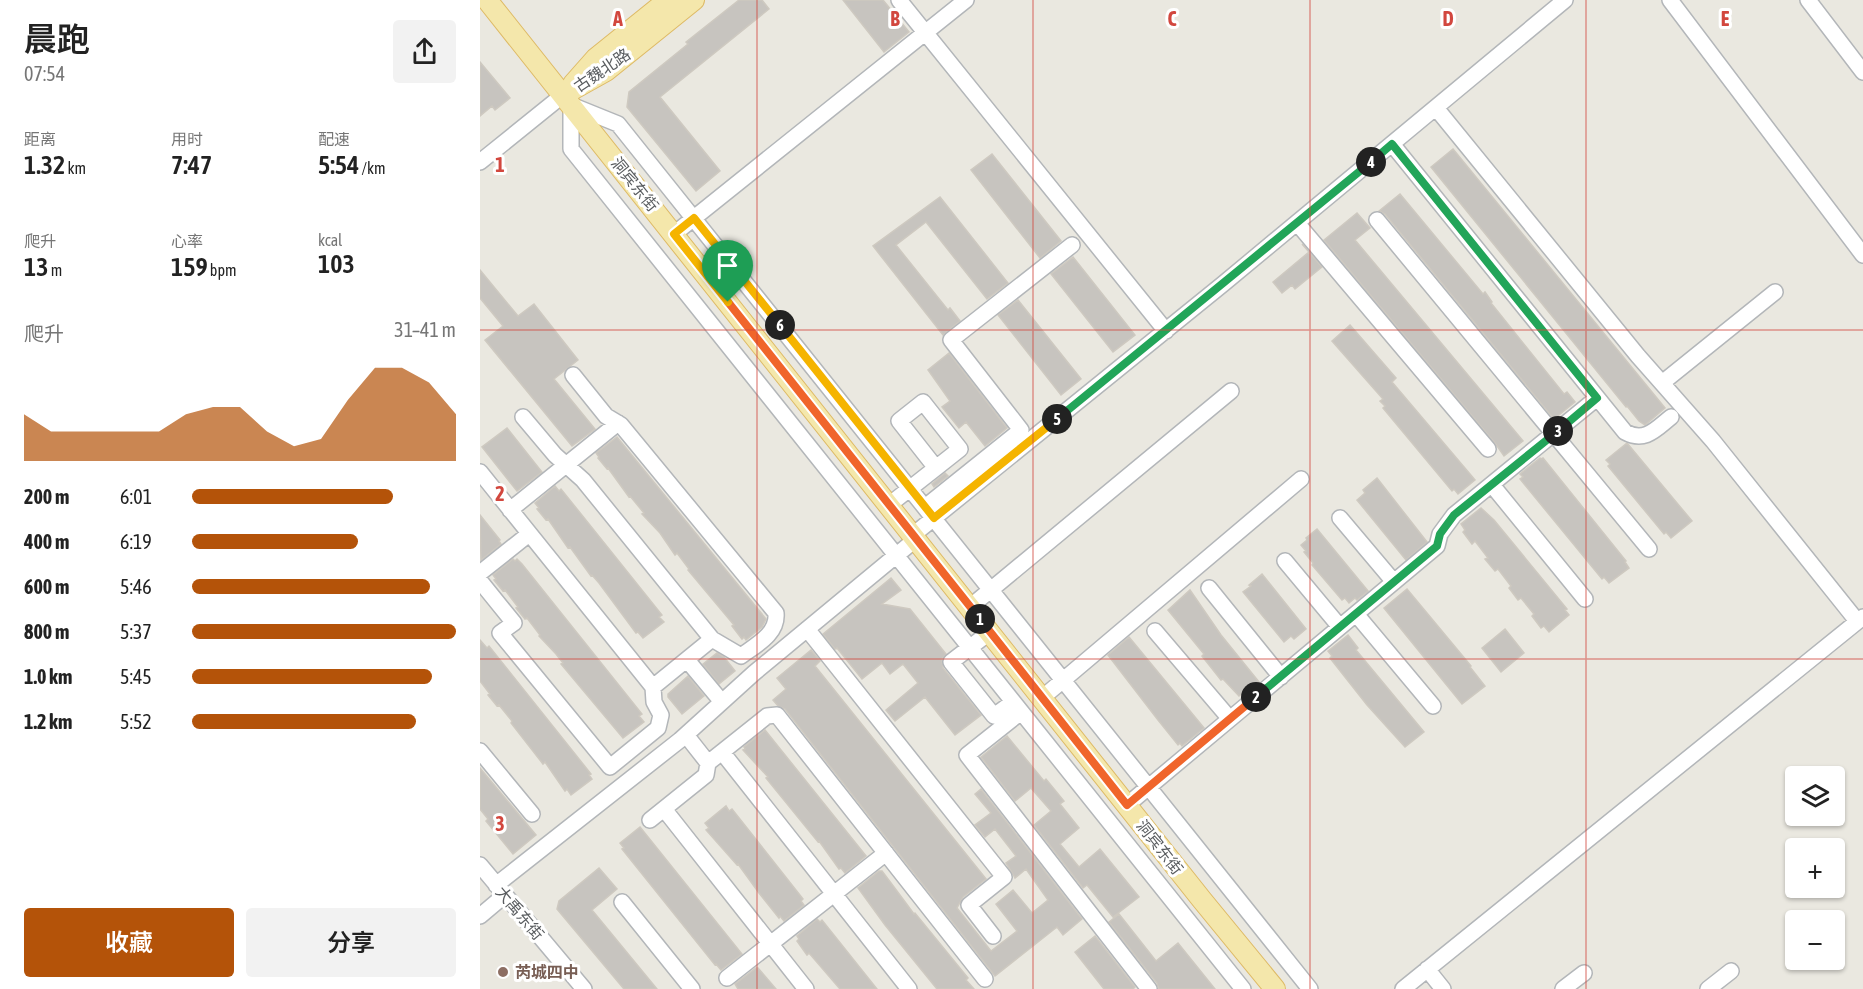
<!DOCTYPE html>
<html lang="zh">
<meta charset="utf-8">
<style>
:root{--surface:#fff;--page:#f2f2f2;--text:#222;--muted:#767676;--accent:#b45309}
body{margin:0;font-family:"Asap Condensed","Noto Sans SC",sans-serif;background:var(--page);color:var(--text);height:100vh;display:flex;flex-direction:column;font-size:22px;white-space:nowrap}
*{box-sizing:border-box;margin:0}
p{font-size:20px;color:var(--muted)}
.icon{flex:none;width:33px;height:33px;fill:none;stroke:currentColor;stroke-width:2;stroke-linecap:round;stroke-linejoin:round}
.map{position:relative;flex:1;overflow:hidden}
.details{display:flex;flex-direction:column;background:var(--surface);width:480px}
.details>*{flex:none}
.buttons{position:absolute;left:1305px;top:766px;display:grid;gap:12px}
.buttons a{display:grid;place-items:center;width:60px;height:60px;border-radius:6px;background:var(--surface);box-shadow:0 2px 4px #0004;font-size:30px}
.pin{position:absolute;display:grid;place-items:center;width:51px;height:51px;color:#fff;margin:-62px -26px;border-radius:50% 50% 50% 0;rotate:-45deg;box-shadow:0 0 6px #0007}
.pin .icon{rotate:45deg}
.km{position:absolute;width:30px;height:30px;margin:-15px;border-radius:50%;background:#222;color:#fff;font-size:16px;line-height:30px;text-align:center}
.round{display:grid;place-items:center;flex:none;width:63px;height:63px;border-radius:6px;background:var(--page)}
.summary{display:flex;align-items:center;justify-content:space-between;height:102px;padding:0 24px}
h1{font-size:33px;font-weight:600;line-height:45px}
.figures{display:grid;grid-template-columns:repeat(3,1fr);gap:9px;height:102px;padding:6px 24px}
.figures div{display:grid;align-content:center}
.figures b{font-size:26px;font-weight:600}
.figures small{font-size:16px;font-weight:400}
.figures p{font-size:16px}
.chart{height:168px;padding:12px 24px}
.chart p{display:flex;justify-content:space-between}
.chart svg{width:100%;height:108px;margin-top:6px;fill:var(--accent);opacity:.7}
.cta{display:flex;gap:12px;margin-top:auto;padding:12px 24px}
.cta a{flex:1;height:69px;border-radius:6px;background:var(--accent);color:#fff;font-size:24px;font-weight:600;line-height:69px;text-align:center}
.cta a+a{background:var(--page);color:var(--text)}
ul{padding:0 24px;list-style:none;font-size:20px}
li{display:grid;grid-template-columns:96px 72px 1fr;align-items:center;height:45px}
li i{height:15px;border-radius:8px;background:var(--accent)}
main{display:flex;flex:1;min-height:0}
.map>svg:first-child{display:block}
</style>
<main>
<section class="details">
<div class="summary"><div><h1>晨跑</h1><p>07:54</p></div><a class="round"><svg class="icon" aria-label="share" viewBox="0 0 24 24"><path d="M12 15V3M7 8l5-5 5 5M5 13v7h14v-7"/></svg></a></div>
<div class="figures">
<div><p>距离</p><b>1.32<small> km</small></b></div>
<div><p>用时</p><b>7:47</b></div>
<div><p>配速</p><b>5:54<small> /km</small></b></div>
</div>
<div class="figures">
<div><p>爬升</p><b>13<small> m</small></b></div>
<div><p>心率</p><b>159<small> bpm</small></b></div>
<div><p>kcal</p><b>103</b></div>
</div>
<div class="chart"><p><span>爬升</span>31–41 m</p>
<svg viewBox="0 0 160 44" preserveAspectRatio="none"><path d="M0 44V25L10 32L20 32L30 32L40 32L50 32L60 25L70 22L80 22L90 32L100 38L110 35L120 19L130 6L140 6L150 12L160 25V44z"/></svg>
</div>
<ul>
<li><b>200 m</b>6:01<i style="width:76%"></i></li>
<li><b>400 m</b>6:19<i style="width:63%"></i></li>
<li><b>600 m</b>5:46<i style="width:90%"></i></li>
<li><b>800 m</b>5:37<i style="width:100%"></i></li>
<li><b>1.0 km</b>5:45<i style="width:91%"></i></li>
<li><b>1.2 km</b>5:52<i style="width:85%"></i></li>
</ul>
<div class="cta"><a>收藏</a><a>分享</a></div>
</section>
<div class="map">
<svg width="1383" height="989" viewBox="0 0 1383 989">
<rect width="100%" height="100%" fill="#eae8e0"/>
<!-- building -->
<path fill="#c7c4bf" stroke="#cec9c0" stroke-width="1.5" d="M259,0H282L289,9L180,97L240,171L216,191L147,107L149,92L208,44L206,42Z
M363,0H403L429,32L404,52Z
M0,62L30,98L15,110L12,106L0,116Z
M973,149L1185,408L1165,425L1159,421L1147,406L1146,407L951,167Z
M512,154L581,241L560,258L491,170Z
M920,194L1003,294L1005,292L1012,302L1011,303L1084,394L1087,392L1095,402L1074,419L905,214L899,211Z
M460,197L528,283L507,299L446,222L416,245L468,310L470,308L480,321L463,335L393,246Z
M877,213L890,228L875,240L1043,441L1024,456L1015,443L844,240Z
M822,244L842,267L815,289L812,285L802,293L793,282L829,252Z
M593,257L655,335L633,352L571,274Z
M0,270L38,316L54,304L98,360L74,379L115,429L92,446L5,340L23,326L0,298Z
M538,300L601,379L581,395L518,315Z
M870,325L916,378L912,382L995,480L978,494L974,489L972,491L903,408L905,406L900,401L903,399L852,341Z
M469,353L527,428L505,446L486,422L479,428L462,407L470,401L448,370Z
M27,428L62,472L37,491L2,447Z
M137,437L286,619L282,627L266,640L264,637L262,639L252,626L254,625L208,570L209,569L197,553L195,555L180,533L162,514L164,513L150,496L149,497L128,468L127,469L118,458L119,457L116,453Z
M1147,443L1212,521L1191,538L1186,532L1184,534L1128,466L1130,464L1126,460Z
M1060,458L1061,459L1063,458L1146,561L1145,562L1149,568L1129,583L1124,577L1122,579L1040,479L1043,477L1040,474Z
M465,473L468,476L454,487L452,484Z
M897,478L947,542L926,560L877,500L885,493L883,490Z
M75,486L79,491L81,489L182,615L179,617L184,622L163,638L158,632L156,633L119,583L112,575L111,576L90,547L88,548L68,519L66,520L57,509L59,508L55,503Z
M1001,508L1014,520L1087,609L1085,610L1089,615L1069,632L1064,626L1061,628L1052,616L1054,614L1041,598L1038,600L1029,588L1031,586L1018,569L1015,571L1005,559L1008,558L995,541L992,544L983,532L985,530L981,524Z
M0,515L20,540L19,541L21,544L1,560Z
M837,529L888,591L877,600L875,598L869,603L865,598L862,600L832,565L833,563L824,552L826,551L821,545L827,540L826,538Z
M33,559L35,561L37,559L42,564L162,714L159,716L164,722L143,738L81,664L83,663L76,654L59,636L60,635L47,618L45,619L36,608L38,607L25,590L23,591L14,580L16,579L13,575Z
M782,574L826,629L814,639L811,636L804,642L763,592L771,586L769,585Z
M411,578L421,590L402,604L430,609L466,654L462,659L463,668L501,715L475,735L445,697L415,721L406,710L438,683L423,664L410,674L402,663L382,679L357,648L355,649L343,634Z
M927,589L991,666L990,667L1005,686L982,704L904,608Z
M710,590L741,635L779,682L767,692L766,690L759,696L743,679L741,680L722,656L724,654L688,610Z
M1025,629L1044,653L1021,672L1002,648Z
M868,635L878,648L876,650L944,732L925,747L887,705L850,658L852,656L848,651Z
M649,637L724,728L702,746L700,743L698,745L678,720L628,655Z
M0,640L7,648L9,646L111,774L109,775L112,779L91,795L87,789L85,791L65,762L63,764L31,723L32,721L19,705L17,706L8,695L10,694L0,681Z
M331,650L340,661L335,666L506,879L483,897L477,908L511,951L537,931L516,904L533,890L552,913L568,900L546,869L535,878L534,876L526,863L536,856L515,829L505,837L495,825L511,813L495,794L501,789L602,919L583,935L577,927L515,976L305,709L298,706L293,700L306,689L297,678Z
M237,653L244,657L255,671L239,684L223,664Z
M208,676L224,696L202,714L188,697V694Z
M285,730L386,856L365,873L361,868L359,869L339,841L338,842L286,778L288,777L263,750L265,749L264,747Z
M527,736L564,781L566,779L584,801L580,804L599,828L580,844L599,867L620,849L659,897L633,917L607,885L603,888L554,825L571,811L551,788L535,801L501,757Z
M0,768L56,835L33,854L6,821L8,819L0,809Z
M246,806L249,811L252,809L323,899L321,901L324,905L304,921L300,916L299,918L279,893L258,864L257,865L226,830L229,828L225,823Z
M160,827L262,954L241,970L236,964L235,965L142,849L144,848L140,843Z
M119,868L137,889L112,910L177,989H144L77,909L79,901Z
M399,871H402L414,887L434,914L435,913L488,978L486,980L494,989H457L405,925L378,888Z
M639,914L676,961L698,943L735,989H679L677,983L629,922Z
M337,919L340,922L342,920L397,989H360L329,953L327,955L317,941L319,939L317,936Z
M615,936L655,987L653,989H624L595,952Z
M276,968H278L296,989H258L255,984Z"/>
<g fill="none" stroke-linecap="round" stroke-linejoin="round">
<!-- minor casing -->
<g stroke="#b3b6b9" stroke-width="18">
<path id="minor" d="M419,0L686,331
M1190,0L1383,255
M1328,0L1383,72
M956,108L1158,356L1233,441L1377,621
M912,144L1145,432C1165,443 1176,429 1191,417
M0,162L83,95
M897,220L1169,549
M817,223L1008,449
M194,234L486,0
M1182,383L1295,292
M443,402L480,449L456,468L419,421Z
M43,417L75,455L103,480L232,639L261,656C276,645 298,634 296,613L141,425L126,416L93,375
M0,472L173,687L232,639
M1012,485L1105,599
M409,505L456,468
M445,507L541,430L471,340L592,245
M30,510L138,423
M860,518L914,582
M433,535L743,284L1085,0
M805,561L860,627
M0,573L49,534
M0,581L34,623L20,633L130,767L178,728L181,715L174,702L173,687
M729,588L801,677
M490,607L751,391
M876,614L953,706
M327,629L524,877L489,905L513,936
M675,631L750,719
M510,632L471,662L514,716L533,702
M207,660L242,702
M562,698L821,479
M541,712L487,755L669,989
M206,735L228,763L287,716L297,715L505,979
M0,751L52,814
M242,752L429,989
M647,805L957,546L960,534L974,515L1117,398
M184,809L326,989
M170,820L226,775L228,763
M0,865L104,989
M16,885L200,740L274,673L436,539
M142,902L212,989
M0,916L25,895
M947,969L963,989
M247,978L406,853
M763,989L91,149V105L138,124L830,989
M923,989L1383,617
M1083,989L1104,973
M1228,989L1251,971"/>
</g>
<!-- major casing -->
<g stroke="#deba65" stroke-width="22">
<path id="major" d="M7,0L722,900L795,989
M93,84L116,58L188,0
M83,95L126,71L214,0"/>
</g>
<!-- minor -->
<use href="#minor" stroke="#fff" stroke-width="15"/>
<!-- major -->
<use href="#major" stroke="#f4e7ab" stroke-width="20"/>
</g>
<g fill="none" stroke-linecap="round" stroke-linejoin="round">
<!-- split-1 casing -->
<g stroke="#fff" stroke-width="12">
<path id="split-1" d="M248,302L500,619"/>
</g>
<!-- split-2 casing -->
<g stroke="#fff" stroke-width="12">
<path id="split-2" d="M500,619L647,805L776,697"/>
</g>
<!-- split-3 casing -->
<g stroke="#fff" stroke-width="12">
<path id="split-3" d="M776,697L957,546L960,534L974,515L1078,431"/>
</g>
<!-- split-4 casing -->
<g stroke="#fff" stroke-width="12">
<path id="split-4" d="M891,162L912,144L1117,398L1078,431"/>
</g>
<!-- split-5 casing -->
<g stroke="#fff" stroke-width="12">
<path id="split-5" d="M577,419L891,162"/>
</g>
<!-- split-6 casing -->
<g stroke="#fff" stroke-width="12">
<path id="split-6" d="M300,325L454,518L577,419"/>
</g>
<!-- split-7 casing -->
<g stroke="#fff" stroke-width="12">
<path id="split-7" d="M248,302L194,234L214,218L300,325"/>
</g>
<!-- split-1 -->
<use href="#split-1" stroke="#f0652b" stroke-width="8"/>
<!-- split-2 -->
<use href="#split-2" stroke="#f0652b" stroke-width="8"/>
<!-- split-3 -->
<use href="#split-3" stroke="#22a559" stroke-width="8"/>
<!-- split-4 -->
<use href="#split-4" stroke="#22a559" stroke-width="8"/>
<!-- split-5 -->
<use href="#split-5" stroke="#22a559" stroke-width="8"/>
<!-- split-6 -->
<use href="#split-6" stroke="#f5b400" stroke-width="8"/>
<!-- split-7 -->
<use href="#split-7" stroke="#f5b400" stroke-width="8"/>
</g>
<!-- grid -->
<path fill="none" stroke="#d2473e" stroke-width="1.5" stroke-opacity="0.55" d="M277,0V989M553,0V989M830,0V989M1106,0V989M0,330H1383M0,659H1383"/>
<!-- markers -->
<circle fill="#8d6e63" stroke="#fff" stroke-width="2" cx="23" cy="972" r="6"/>
<g text-anchor="middle" stroke-width="6" stroke-linejoin="round" paint-order="stroke">
<!-- street labels -->
<g font-size="16" fill="#595c5f" stroke="#fff">
<text transform="translate(122 70) rotate(-34)" y="6">古魏北路</text>
<text transform="translate(155 184) rotate(51)" y="6">洞宾东街</text>
<text transform="translate(680 847) rotate(52)" y="6">洞宾东街</text>
<text transform="translate(40 913) rotate(50)" y="6">大禹东街</text>
</g>
<!-- education labels -->
<g font-size="16" font-weight="bold" fill="#785e54" stroke="#fff" text-anchor="start">
<text x="35" y="978">芮城四中</text>
</g>
</g>
<g font-size="20" text-anchor="middle" font-weight="bold" fill="#d2473e" stroke="#fff" stroke-width="6" stroke-linejoin="round" paint-order="stroke">
<text x="138" y="26">A</text>
<text x="415" y="26">B</text>
<text x="692" y="26">C</text>
<text x="968" y="26">D</text>
<text x="1245" y="26">E</text>
<text x="20" y="172">1</text>
<text x="20" y="501">2</text>
<text x="20" y="831">3</text>
</g>
</svg>
<div class="buttons">
<a><svg class="icon" aria-label="layers" viewBox="0 0 24 24"><path d="M12 4l9 5-9 5-9-5zM3 14l9 5 9-5"/></svg></a>
<a>+</a>
<a>−</a>
</div>
<div class="pin" style="left:248px;top:302px;background:#1e9e55"><svg class="icon" aria-label="arrive" viewBox="0 0 24 24"><path d="M6 21V4h12l-3 4 3 4H6"/></svg></div>
<b class="km" style="left:500px;top:619px">1</b>
<b class="km" style="left:776px;top:697px">2</b>
<b class="km" style="left:1078px;top:431px">3</b>
<b class="km" style="left:891px;top:162px">4</b>
<b class="km" style="left:577px;top:419px">5</b>
<b class="km" style="left:300px;top:325px">6</b>
</div>
</main>
